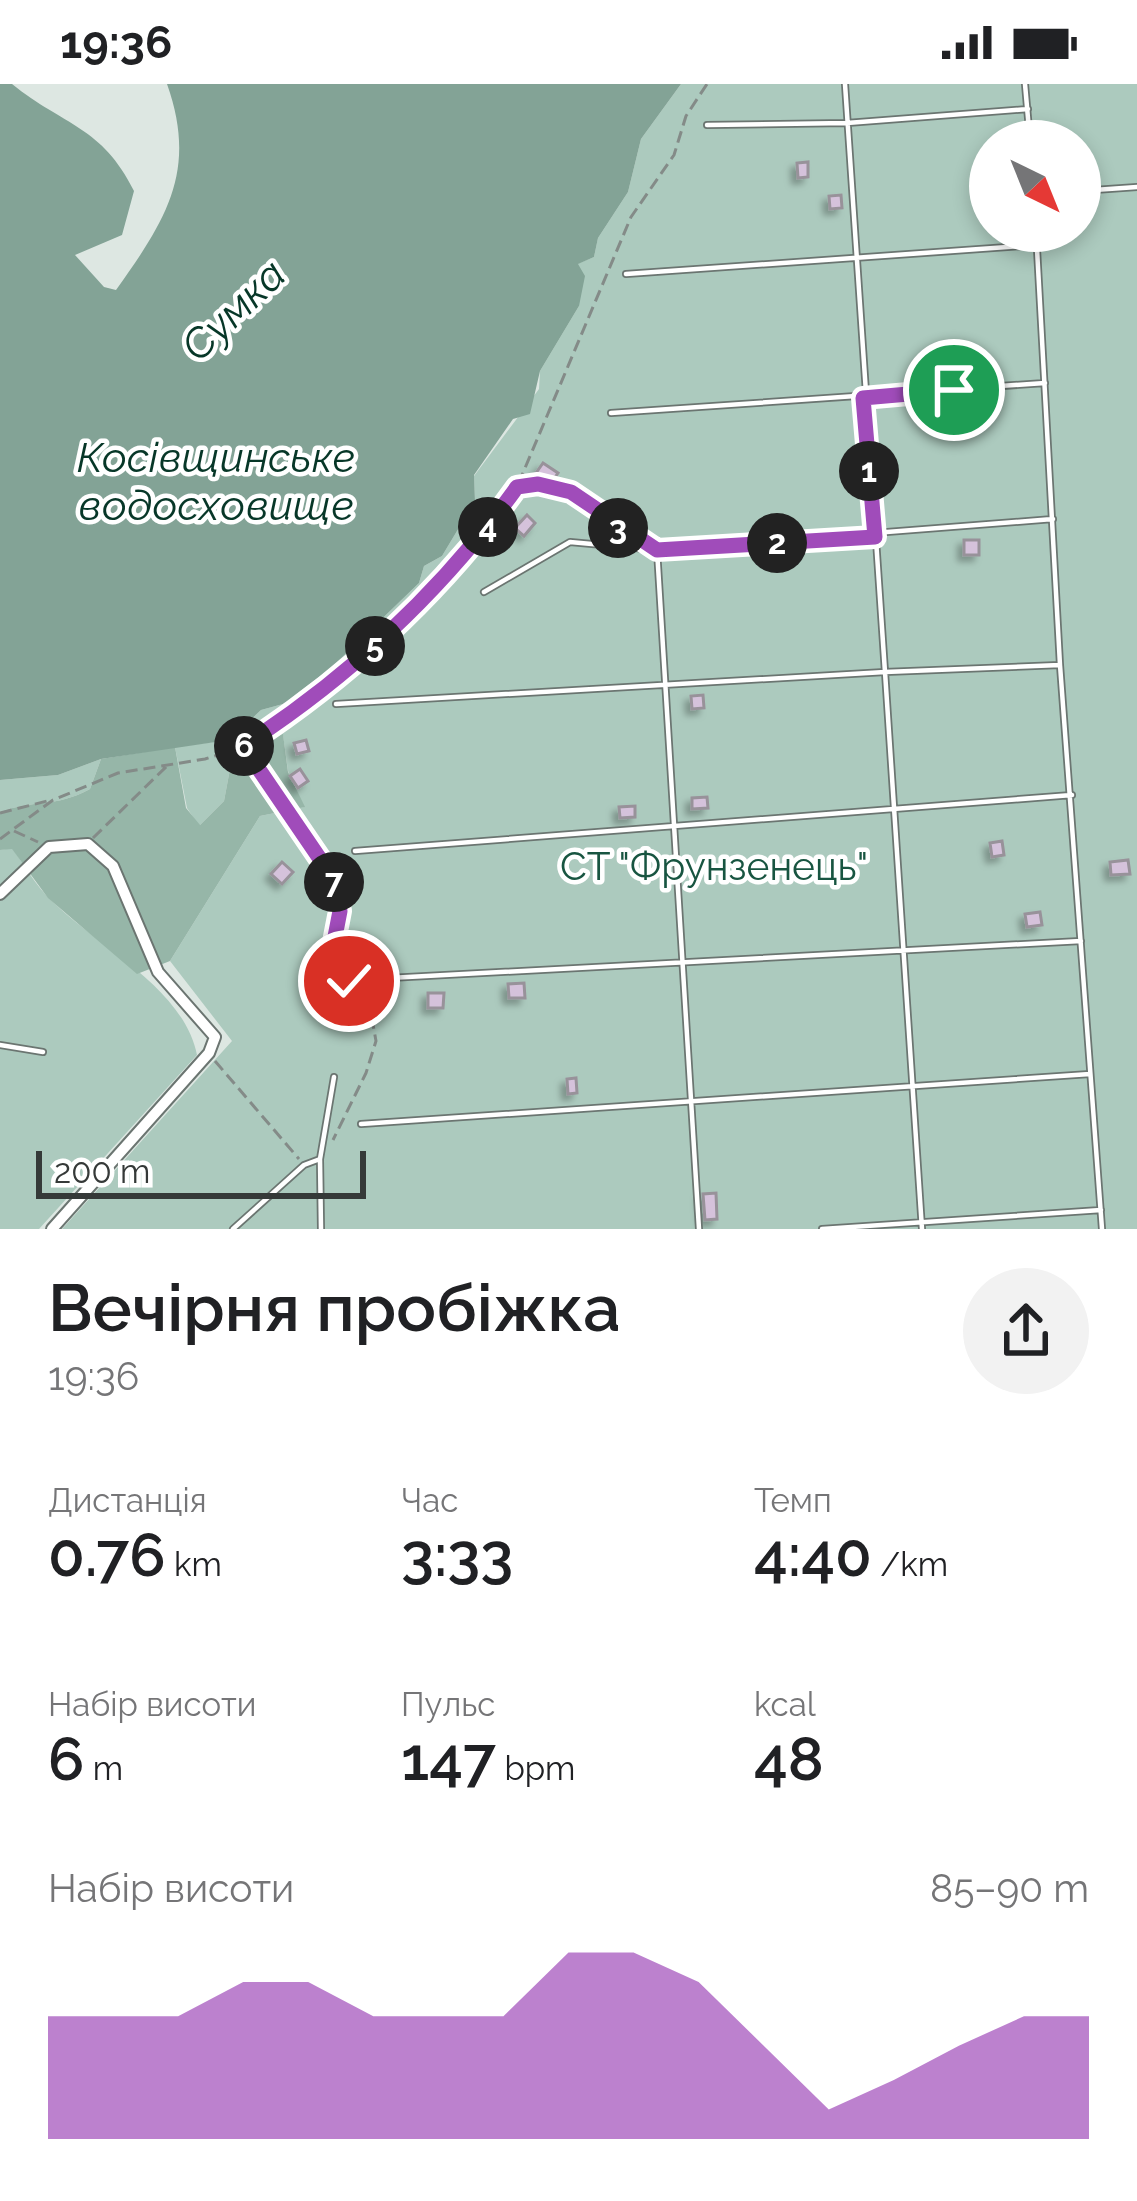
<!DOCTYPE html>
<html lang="uk">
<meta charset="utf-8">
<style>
:root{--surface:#fff;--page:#f2f2f2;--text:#202124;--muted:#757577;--accent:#a04cba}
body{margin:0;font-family:Raleway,sans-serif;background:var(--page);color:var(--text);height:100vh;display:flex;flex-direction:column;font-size:45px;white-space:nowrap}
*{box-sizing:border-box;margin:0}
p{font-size:39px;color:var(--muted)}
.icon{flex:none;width:66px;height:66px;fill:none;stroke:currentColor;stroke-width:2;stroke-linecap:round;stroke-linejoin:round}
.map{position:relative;height:1145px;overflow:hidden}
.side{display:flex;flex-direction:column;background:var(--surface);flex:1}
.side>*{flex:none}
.needle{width:78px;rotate:137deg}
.fabs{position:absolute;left:969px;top:36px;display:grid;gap:24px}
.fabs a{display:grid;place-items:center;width:132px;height:132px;border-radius:50%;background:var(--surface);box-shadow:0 6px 18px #0003;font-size:60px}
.scale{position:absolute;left:36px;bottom:30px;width:330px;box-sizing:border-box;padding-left:12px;border:6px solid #353938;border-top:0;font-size:33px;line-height:42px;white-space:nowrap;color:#353938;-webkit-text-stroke:9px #fff;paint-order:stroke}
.pin{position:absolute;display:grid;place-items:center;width:102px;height:102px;color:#fff;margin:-51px;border:6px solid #fff;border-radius:50%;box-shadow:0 3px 12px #0007}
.km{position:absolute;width:60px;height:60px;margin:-30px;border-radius:50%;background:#222;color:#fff;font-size:33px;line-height:60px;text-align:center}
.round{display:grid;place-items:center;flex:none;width:126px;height:126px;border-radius:63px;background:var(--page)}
.summary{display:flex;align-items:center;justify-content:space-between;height:204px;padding:0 48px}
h1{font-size:66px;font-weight:600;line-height:90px}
.stats{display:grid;grid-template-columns:repeat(3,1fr);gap:18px;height:204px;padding:12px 48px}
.stats div{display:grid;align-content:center}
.stats b{font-size:60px;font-weight:600}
.stats small{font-size:33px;font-weight:400}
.stats p{font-size:33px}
.chart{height:336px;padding:24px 48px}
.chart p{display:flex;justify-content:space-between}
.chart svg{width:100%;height:216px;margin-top:12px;fill:var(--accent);opacity:.7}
.status{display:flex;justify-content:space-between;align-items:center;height:84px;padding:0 60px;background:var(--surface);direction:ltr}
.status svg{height:33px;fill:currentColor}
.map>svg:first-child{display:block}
</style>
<div class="status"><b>19:36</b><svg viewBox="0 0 49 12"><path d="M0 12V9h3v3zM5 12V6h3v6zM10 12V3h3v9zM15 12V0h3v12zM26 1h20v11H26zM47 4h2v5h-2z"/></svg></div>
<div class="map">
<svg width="1137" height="1145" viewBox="0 0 1137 1145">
<defs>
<filter id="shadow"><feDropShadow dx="-5.5" dy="5.5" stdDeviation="3" flood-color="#0004"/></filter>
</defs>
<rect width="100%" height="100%" fill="#dde7e2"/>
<!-- green -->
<path fill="#accabe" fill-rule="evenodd" d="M681,0H1137V1145H62L232,957L170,877L260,732L304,723L288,687L283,651L233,669L224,717L199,742L187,724L175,663L229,656L261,626L283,620L331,584L419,499L424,482L442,472L475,417L474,392L539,305L540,287L579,222L577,180L594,173L598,154L628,108L641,55ZM990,57H1080V147H990Z
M101,675L90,705C55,724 35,715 0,728V696L58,691Z
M12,764C25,782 36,802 52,817C97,862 184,904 197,971L39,1145H0V766Z"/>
<!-- forest -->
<path fill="#96b6a8" d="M283,650L288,688L305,723L260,732L170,877L137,890L48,814L12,765L0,766V728C35,715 55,724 90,705L101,675L175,663L186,724L200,741L224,717L233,669Z"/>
<!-- water -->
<path fill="#83a396" d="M0,0H12C64,42 102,42 134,107L122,151L75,171L104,203L116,206C166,136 198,87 167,0H681L641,55L628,108L598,154L594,173L578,180L585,192L579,222L540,287L530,330L513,335L474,391L475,417L442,472L424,482L419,499L331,584L283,620L261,626L229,656L101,675L58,691L0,696Z"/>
<!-- building -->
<path fill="#d5c2db" stroke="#98929a" stroke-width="3" filter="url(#shadow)" d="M808,78V93L798,94L797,79Z
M841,111L842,124L830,125L829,112Z
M543,379L558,389L551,399L536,389Z
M527,431L535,439L524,452L515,444Z
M964,456H979V471H964Z
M703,611L704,624L692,625L691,612Z
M306,656L309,667L297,670L294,659Z
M300,685L308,697L298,704L290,692Z
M707,713L708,724L692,725V714Z
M635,722V733L620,734L619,723Z
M1002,757L1004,771L992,773L990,759Z
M1128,776L1130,790L1111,791L1110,778Z
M282,778L293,788L282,800L271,790Z
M1040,828L1042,841L1027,843L1025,830Z
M524,899L525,914H509L508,900Z
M428,909H444L443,924H428Z
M576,994L577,1009L568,1010L567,995Z
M716,1109L717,1135L705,1136L703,1110Z"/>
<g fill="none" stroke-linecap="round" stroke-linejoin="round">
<!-- service casing -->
<g stroke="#6b7571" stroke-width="8">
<path id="service" d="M845,0L885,588L1060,581
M1025,0L1030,57
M707,41L847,39L1028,25
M1080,107L1137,103
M1036,147L1060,581L1102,1145
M626,190L1037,161
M611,329L1045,299
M657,466L699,1145
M484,508L570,458L657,466L1053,435
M336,620L885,588L922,1145
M355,767L1072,711
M389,894L1081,857
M0,961L43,968
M361,1040L1090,990
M320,1075L321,1145
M233,1145L304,1081L320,1075L334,993
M822,1145L1101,1126"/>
</g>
<!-- minor casing -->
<g stroke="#6b7571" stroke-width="14">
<path id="minor" d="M0,810L49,763L88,760L113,782L158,888L215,953L209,969L52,1145"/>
</g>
<!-- path -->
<path stroke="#848b88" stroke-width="3" stroke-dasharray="12 6" stroke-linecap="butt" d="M519,402C568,397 597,432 637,455
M245,664L333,794L340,827L334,858L372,935L376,957L366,989L333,1056
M0,729L51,716
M14,747L38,758
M93,754L168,681
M0,755L53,716L118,689L205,675L243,663L330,603L422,518L476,460L517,403L631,133L674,71L686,32L707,0
M215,977L299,1075"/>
<!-- service -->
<use href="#service" stroke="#fff" stroke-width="4.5"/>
<!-- minor -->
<use href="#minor" stroke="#fff" stroke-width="10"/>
</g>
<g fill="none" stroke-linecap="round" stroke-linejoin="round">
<!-- route casing -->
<g stroke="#fff" stroke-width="24">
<path id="route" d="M349,897L334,858L340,827L333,794L243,662C351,592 442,507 517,403L538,400L571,408L657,466L875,453L863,314L954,306"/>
</g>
<!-- route -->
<use href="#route" stroke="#a04cba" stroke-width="15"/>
</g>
<g text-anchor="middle" stroke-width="9" stroke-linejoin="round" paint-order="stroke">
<!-- park labels -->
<g font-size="39" fill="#185541" stroke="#fff">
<text x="714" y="796">СТ "Фрунзенець"</text>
</g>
<!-- water labels -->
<g font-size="42" font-style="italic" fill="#073728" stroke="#fff">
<text transform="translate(233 226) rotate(-44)" y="15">Сумка</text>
<text x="216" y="388">Косівщинське<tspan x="216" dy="48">водосховище</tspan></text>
</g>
</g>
</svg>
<div class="fabs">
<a><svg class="needle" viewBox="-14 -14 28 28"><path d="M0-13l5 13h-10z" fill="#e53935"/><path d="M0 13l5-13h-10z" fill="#757577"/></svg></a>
</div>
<div class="scale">200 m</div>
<div class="pin" style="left:954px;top:306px;background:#1e9e55"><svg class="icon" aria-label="arrive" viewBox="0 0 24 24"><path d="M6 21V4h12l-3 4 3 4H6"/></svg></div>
<div class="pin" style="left:349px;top:897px;background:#d93025"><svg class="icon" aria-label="check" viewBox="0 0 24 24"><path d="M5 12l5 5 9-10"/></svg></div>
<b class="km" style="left:869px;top:387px">1</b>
<b class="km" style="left:777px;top:459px">2</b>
<b class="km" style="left:618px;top:444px">3</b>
<b class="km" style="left:488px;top:443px">4</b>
<b class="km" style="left:375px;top:562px">5</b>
<b class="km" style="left:244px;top:662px">6</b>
<b class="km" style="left:334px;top:798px">7</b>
</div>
<section class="side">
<div class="summary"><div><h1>Вечірня пробіжка</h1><p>19:36</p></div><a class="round"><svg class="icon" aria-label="share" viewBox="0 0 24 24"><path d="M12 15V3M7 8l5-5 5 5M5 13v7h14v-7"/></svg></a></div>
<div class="stats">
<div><p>Дистанція</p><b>0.76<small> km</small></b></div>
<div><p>Час</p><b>3:33</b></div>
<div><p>Темп</p><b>4:40<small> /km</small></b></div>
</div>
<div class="stats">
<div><p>Набір висоти</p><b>6<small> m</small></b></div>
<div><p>Пульс</p><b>147<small> bpm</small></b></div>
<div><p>kcal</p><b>48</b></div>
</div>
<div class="chart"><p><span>Набір висоти</span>85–90 m</p>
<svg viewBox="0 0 160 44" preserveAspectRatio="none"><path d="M0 44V19L10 19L20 19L30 12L40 12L50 19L60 19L70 19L80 6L90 6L100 12L110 25L120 38L130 32L140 25L150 19L160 19V44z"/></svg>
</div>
</section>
